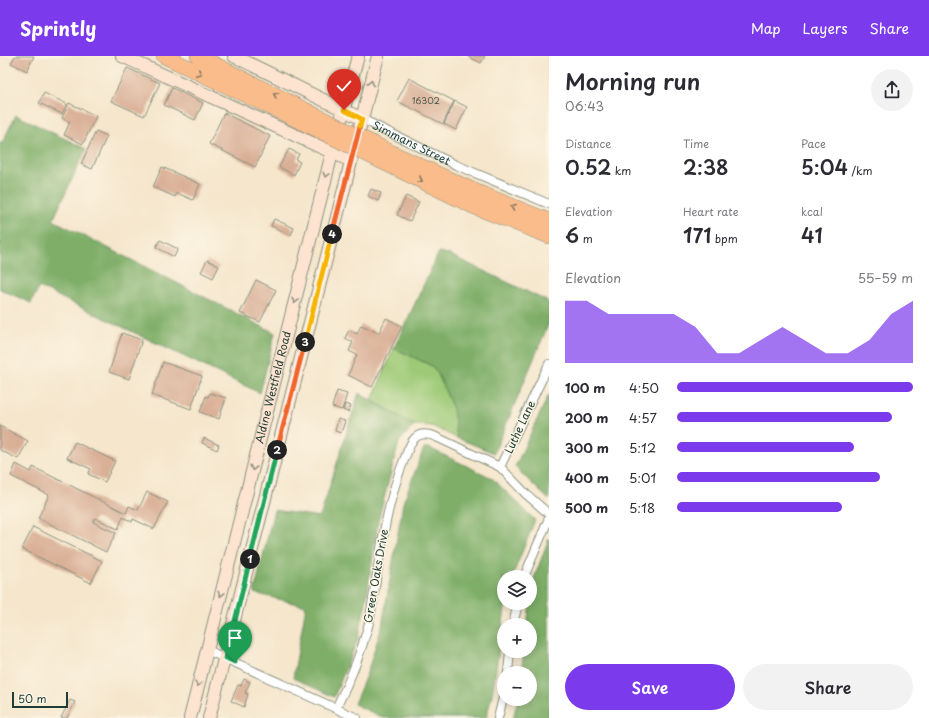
<!DOCTYPE html>
<meta charset="utf-8">
<style>
:root{--surface:#fff;--page:#f2f2f3;--text:#2b2b33;--muted:#7c7c81;--accent:#7c3aed}
body{margin:0;font-family:"Playpen Sans",sans-serif;background:var(--page);color:var(--text);height:100vh;display:flex;flex-direction:column;font-size:15px;white-space:nowrap}
*{box-sizing:border-box;margin:0}
p{font-size:13px;color:var(--muted)}
.icon{flex:none;width:22px;height:22px;fill:none;stroke:currentColor;stroke-width:2;stroke-linecap:round;stroke-linejoin:round}
.map{position:relative;flex:1;overflow:hidden}
.drawer{display:flex;flex-direction:column;background:var(--surface);width:380px}
.drawer>*{flex:none}
.buttons{position:absolute;left:497px;top:514px;display:grid;gap:8px}
.buttons a{display:grid;place-items:center;width:40px;height:40px;border-radius:50%;background:var(--surface);box-shadow:0 2px 10px #0003;font-size:20px}
.scale{position:absolute;left:12px;bottom:10px;width:56px;box-sizing:border-box;padding-left:4px;border:2px solid #1f3d34;border-top:0;font-size:11px;line-height:14px;white-space:nowrap;color:#1f3d34;-webkit-text-stroke:3px #fcf5e5;paint-order:stroke}
.pin{position:absolute;display:grid;place-items:center;width:34px;height:34px;color:#fff;margin:-41px -17px;border-radius:50% 50% 50% 0;rotate:-45deg;box-shadow:0 0 4px #0007}
.pin .icon{rotate:45deg}
.km{position:absolute;width:20px;height:20px;margin:-10px;border-radius:50%;background:#222;color:#fff;font-size:11px;line-height:20px;text-align:center}
.round{display:grid;place-items:center;flex:none;width:42px;height:42px;border-radius:21px;background:var(--page)}
.head{display:flex;align-items:center;justify-content:space-between;height:68px;padding:0 16px}
h1{font-size:22px;font-weight:600;line-height:30px}
.figures{display:grid;grid-template-columns:repeat(3,1fr);gap:6px;height:68px;padding:4px 16px}
.figures div{display:grid;align-content:center}
.figures b{font-size:20px;font-weight:600}
.figures small{font-size:11px;font-weight:400}
.figures p{font-size:11px}
.chart{height:112px;padding:8px 16px}
.chart p{display:flex;justify-content:space-between}
.chart svg{width:100%;height:72px;margin-top:4px;fill:var(--accent);opacity:.7}
.cta{display:flex;gap:8px;margin-top:auto;padding:8px 16px}
.cta a{flex:1;height:46px;border-radius:24px;background:var(--accent);color:#fff;font-size:16px;font-weight:600;line-height:46px;text-align:center}
.cta a+a{background:var(--page);color:var(--text)}
ul{padding:0 16px;list-style:none;font-size:13px}
li{display:grid;grid-template-columns:64px 48px 1fr;align-items:center;height:30px}
li i{height:10px;border-radius:5px;background:var(--accent)}
header{display:flex;align-items:center;gap:24px;box-sizing:border-box;height:56px;padding:0 20px;background:var(--accent);color:#fff}
header strong{font-size:19px}
nav{display:flex;gap:22px;margin-inline-start:auto;font-size:14px}
main{display:flex;flex:1;min-height:0}
.map>svg:first-child{display:block}
</style>
<header>
<strong>Sprintly</strong>
<nav><a>Map</a><a>Layers</a><a>Share</a></nav>
</header>
<main>
<div class="map">
<svg width="549" height="662" viewBox="0 0 549 662">
<rect width="100%" height="100%" fill="#fcf5e5"/>
<filter id="ink" filterUnits="userSpaceOnUse"><feTurbulence type="fractalNoise" baseFrequency=".025" numOctaves="2"/><feDisplacementMap in="SourceGraphic" scale="8" xChannelSelector="R" yChannelSelector="G"/><feConvolveMatrix kernelMatrix="1 2 1 2 8 2 1 2 1" color-interpolation-filters="sRGB"/></filter>
<filter id="wash" filterUnits="userSpaceOnUse"><feTurbulence type="fractalNoise" baseFrequency=".012" numOctaves="4" result="noise"/><feDisplacementMap in="SourceGraphic" scale="16" xChannelSelector="R" yChannelSelector="G"/><feGaussianBlur stdDeviation="0.9" result="paint"/><feColorMatrix in="noise" values="0 0 0 0 0 0 0 0 0 0 0 0 0 0 0 0 0 1.4 0 .05"/><feComposite in="paint" operator="in"/></filter>
<g filter="url(#wash)">
<rect width="100%" height="100%" fill="#f5e6cc"/>
<!-- green -->
<path fill="#9eca77" stroke="#5e8456" d="M394,292L432,310L438,318L453,353L457,382L432,370L414,369L372,344Z"/>
<!-- forest -->
<path fill="#7eae68" stroke="#4e764e" d="M16,59L86,93L53,164L275,277L260,337L39,231L31,247L0,233V87H2Z
M439,196L448,198L549,246V267L494,397L457,382L453,353L438,318L432,310L394,292Z
M359,337L414,369L399,386L378,465L366,546L358,583L334,641L293,622L306,550L254,537L274,454L320,461Z
M549,338V444L515,411Z
M424,392H429L492,422L535,464L512,521H504V547H506L492,639L486,662H384L354,648L367,617L382,570L403,447Z
M549,482V662H513L518,643H530V617H521L524,595H530V569H527L533,525Z"/>
<g id="blocks">
<!-- building -->
<path fill="#d9af95" d="M15,0H34L27,15L11,7Z
M467,0H485L481,7Z
M127,12L160,27L144,60L111,45Z
M409,22L454,45L443,68L397,45Z
M172,32L203,47L195,64L164,49Z
M44,37L67,48L62,58L39,47Z
M455,45L467,51L456,74L444,68Z
M69,47L96,60L83,88L64,79L70,66L62,62Z
M224,57L270,80L255,111L209,88Z
M96,75L107,80L92,113L81,108Z
M289,93L299,98L296,104L300,106L294,119L279,111Z
M162,111L200,128L193,144L177,137L175,141L153,131Z
M371,133L381,137L378,145L368,140Z
M406,140L419,146L410,165L397,159Z
M274,163L294,172L291,179L271,170Z
M160,184L178,193L174,201L156,191Z
M207,204L219,210L213,222L201,216Z
M256,224L276,234L260,266L240,257Z
M386,262L402,270L372,331L348,319L357,299L349,295L353,286L345,282L349,274L357,278L361,269L379,277Z
M122,277L142,284L129,323L109,316Z
M163,306L202,320L191,353L152,339Z
M337,335L347,338L342,354L332,351Z
M210,337L226,342L219,363L200,356L206,340L208,341Z
M345,348L351,350L348,356L343,354Z
M338,363L345,365L341,377L335,375Z
M0,370L28,385L18,403L0,394Z
M204,382L219,389L217,394L202,387Z
M75,386L115,405L105,426L88,418L91,413L67,402Z
M16,408L31,416L33,411L126,457L129,450L138,454L147,436L168,446L154,473L133,463L132,466L123,461L118,473L95,462L93,466L116,477L106,496L38,462L49,439L11,420Z
M33,471L102,505L91,527L22,493Z
M244,623L250,626L245,637L248,638L244,651L231,645L238,629L241,630Z
M70,644L75,646L67,662H61Z"/>
</g>
</g>
<g filter="url(#ink)">
<use href="#blocks" fill-opacity="0" stroke="#8a9280" stroke-width="1"/>
<g fill="none" stroke-linecap="round" stroke-linejoin="round">
<!-- minor casing -->
<g stroke="#8a9280" stroke-width="10">
<g id="minor">
<path id="s1" d="M362,63L456,109L549,148"/>
<path d="M500,411L549,308"/>
<path d="M524,521L549,462"/>
<path d="M513,569L518,547"/>
<path d="M207,594L357,662"/>
<path d="M508,617L510,595"/>
<path d="M336,652C350,625 361,597 369,567C379,512 383,456 404,404C407,397 409,388 415,382C420,377 428,378 434,380L500,411L526,438L549,458"/>
<path d="M498,662L504,638"/>
</g>
</g>
<!-- secondary casing -->
<g stroke="#8a9280" stroke-width="14">
<g id="secondary">
<path d="M122,0L351,105"/>
<path d="M234,0L362,63"/>
<path id="s2" d="M190,662L332,97L358,0"/>
<path d="M209,662L378,0"/>
</g>
</g>
<!-- motorway casing -->
<g stroke="#8a9280" stroke-width="16">
<path id="motorway" d="M164,0L308,69
M198,0L311,57
M388,95L479,137L549,165
M385,107L473,150L549,180"/>
</g>
<!-- minor -->
<use href="#minor" stroke="#fff" stroke-width="8"/>
<!-- secondary -->
<use href="#secondary" stroke="#fde4d1" stroke-width="12"/>
<!-- motorway -->
<use href="#motorway" stroke="#fabc8b" stroke-width="15"/>
<!-- motorway-bridge casing -->
<g stroke="#8a9280" stroke-width="16" stroke-linecap="butt">
<path id="motorway-bridge" d="M311,57L388,95
M308,69L385,107"/>
</g>
<!-- motorway-bridge -->
<use href="#motorway-bridge" stroke="#fabc8b" stroke-width="15"/>
</g>
<!-- one-way arrows -->
<defs><path id="oneway-chevron" d="M-2-3.5L2.5 0L-2 3.5" fill="none" stroke-width="1.6" stroke-linecap="round" stroke-linejoin="round"/></defs>
<g stroke="#82765b">
<use href="#oneway-chevron" transform="translate(199 17) rotate(25)"/>
<use href="#oneway-chevron" transform="translate(276 39) rotate(-153)"/>
<use href="#oneway-chevron" transform="translate(420 124) rotate(26)"/>
<use href="#oneway-chevron" transform="translate(513 151) rotate(-158)"/>
</g>
<g stroke="#8e9082">
<use href="#oneway-chevron" transform="translate(371 27) rotate(-76)"/>
<use href="#oneway-chevron" transform="translate(326 119) rotate(104)"/>
<use href="#oneway-chevron" transform="translate(295 245) rotate(104)"/>
<use href="#oneway-chevron" transform="translate(253 412) rotate(104)"/>
<use href="#oneway-chevron" transform="translate(221 538) rotate(104)"/>
<use href="#oneway-chevron" transform="translate(198 628) rotate(105)"/>
</g>
</g>
<g fill="none" stroke-linecap="round" stroke-linejoin="round" filter="url(#ink)">
<!-- split-1 casing -->
<g stroke="#fff" stroke-width="8">
<path id="split-1" d="M235,606L226,602L250,503"/>
</g>
<!-- split-2 casing -->
<g stroke="#fff" stroke-width="8">
<path id="split-2" d="M250,503L277,394"/>
</g>
<!-- split-3 casing -->
<g stroke="#fff" stroke-width="8">
<path id="split-3" d="M277,394L305,286"/>
</g>
<!-- split-4 casing -->
<g stroke="#fff" stroke-width="8">
<path id="split-4" d="M305,286L332,178"/>
</g>
<!-- split-5 casing -->
<g stroke="#fff" stroke-width="8">
<path id="split-5" d="M332,178L360,70"/>
</g>
<!-- split-6 casing -->
<g stroke="#fff" stroke-width="8">
<path id="split-6" d="M344,54L362,63L360,70"/>
</g>
<!-- split-1 -->
<use href="#split-1" stroke="#22a559" stroke-width="5"/>
<!-- split-2 -->
<use href="#split-2" stroke="#22a559" stroke-width="5"/>
<!-- split-3 -->
<use href="#split-3" stroke="#f0652b" stroke-width="5"/>
<!-- split-4 -->
<use href="#split-4" stroke="#f5b400" stroke-width="5"/>
<!-- split-5 -->
<use href="#split-5" stroke="#f0652b" stroke-width="5"/>
<!-- split-6 -->
<use href="#split-6" stroke="#f5b400" stroke-width="5"/>
</g>
<g text-anchor="middle" stroke-width="3" stroke-linejoin="round" paint-order="stroke">
<!-- number labels -->
<g font-size="9" fill="#4e5a4c">
<text x="426" y="48">16302</text>
</g>
<!-- street labels -->
<g font-size="11" fill="#1f3d34" stroke="#fcf5e5">
<text dy="4" stroke="none"><textPath href="#s1" startOffset="55">Simmans Street</textPath></text>
<text dy="4" stroke="none"><textPath href="#s2" startOffset="341">Aldine Westfield Road</textPath></text>
<text transform="translate(520 371) rotate(-65)" y="4">Luthe Lane</text>
<text transform="translate(376 520) rotate(-80)" y="4">Green Oaks Drive</text>
</g>
</g>
</svg>
<div class="buttons">
<a><svg class="icon" aria-label="layers" viewBox="0 0 24 24"><path d="M12 4l9 5-9 5-9-5zM3 14l9 5 9-5"/></svg></a>
<a>+</a>
<a>−</a>
</div>
<div class="scale">50 m</div>
<div class="pin" style="left:235px;top:606px;background:#1e9e55"><svg class="icon" aria-label="arrive" viewBox="0 0 24 24"><path d="M6 21V4h12l-3 4 3 4H6"/></svg></div>
<div class="pin" style="left:344px;top:54px;background:#d93025"><svg class="icon" aria-label="check" viewBox="0 0 24 24"><path d="M5 12l5 5 9-10"/></svg></div>
<b class="km" style="left:250px;top:503px">1</b>
<b class="km" style="left:277px;top:394px">2</b>
<b class="km" style="left:305px;top:286px">3</b>
<b class="km" style="left:332px;top:178px">4</b>
</div>
<section class="drawer">
<div class="head"><div><h1>Morning run</h1><p>06:43</p></div><a class="round"><svg class="icon" aria-label="share" viewBox="0 0 24 24"><path d="M12 15V3M7 8l5-5 5 5M5 13v7h14v-7"/></svg></a></div>
<div class="figures">
<div><p>Distance</p><b>0.52<small> km</small></b></div>
<div><p>Time</p><b>2:38</b></div>
<div><p>Pace</p><b>5:04<small> /km</small></b></div>
</div>
<div class="figures">
<div><p>Elevation</p><b>6<small> m</small></b></div>
<div><p>Heart rate</p><b>171<small> bpm</small></b></div>
<div><p>kcal</p><b>41</b></div>
</div>
<div class="chart"><p><span>Elevation</span>55–59 m</p>
<svg viewBox="0 0 160 44" preserveAspectRatio="none"><path d="M0 44V6L10 6L20 14L30 14L40 14L50 14L60 22L70 38L80 38L90 30L100 22L110 30L120 38L130 38L140 30L150 14L160 6V44z"/></svg>
</div>
<ul>
<li><b>100 m</b>4:50<i style="width:100%"></i></li>
<li><b>200 m</b>4:57<i style="width:91%"></i></li>
<li><b>300 m</b>5:12<i style="width:75%"></i></li>
<li><b>400 m</b>5:01<i style="width:86%"></i></li>
<li><b>500 m</b>5:18<i style="width:70%"></i></li>
</ul>
<div class="cta"><a>Save</a><a>Share</a></div>
</section>
</main>
